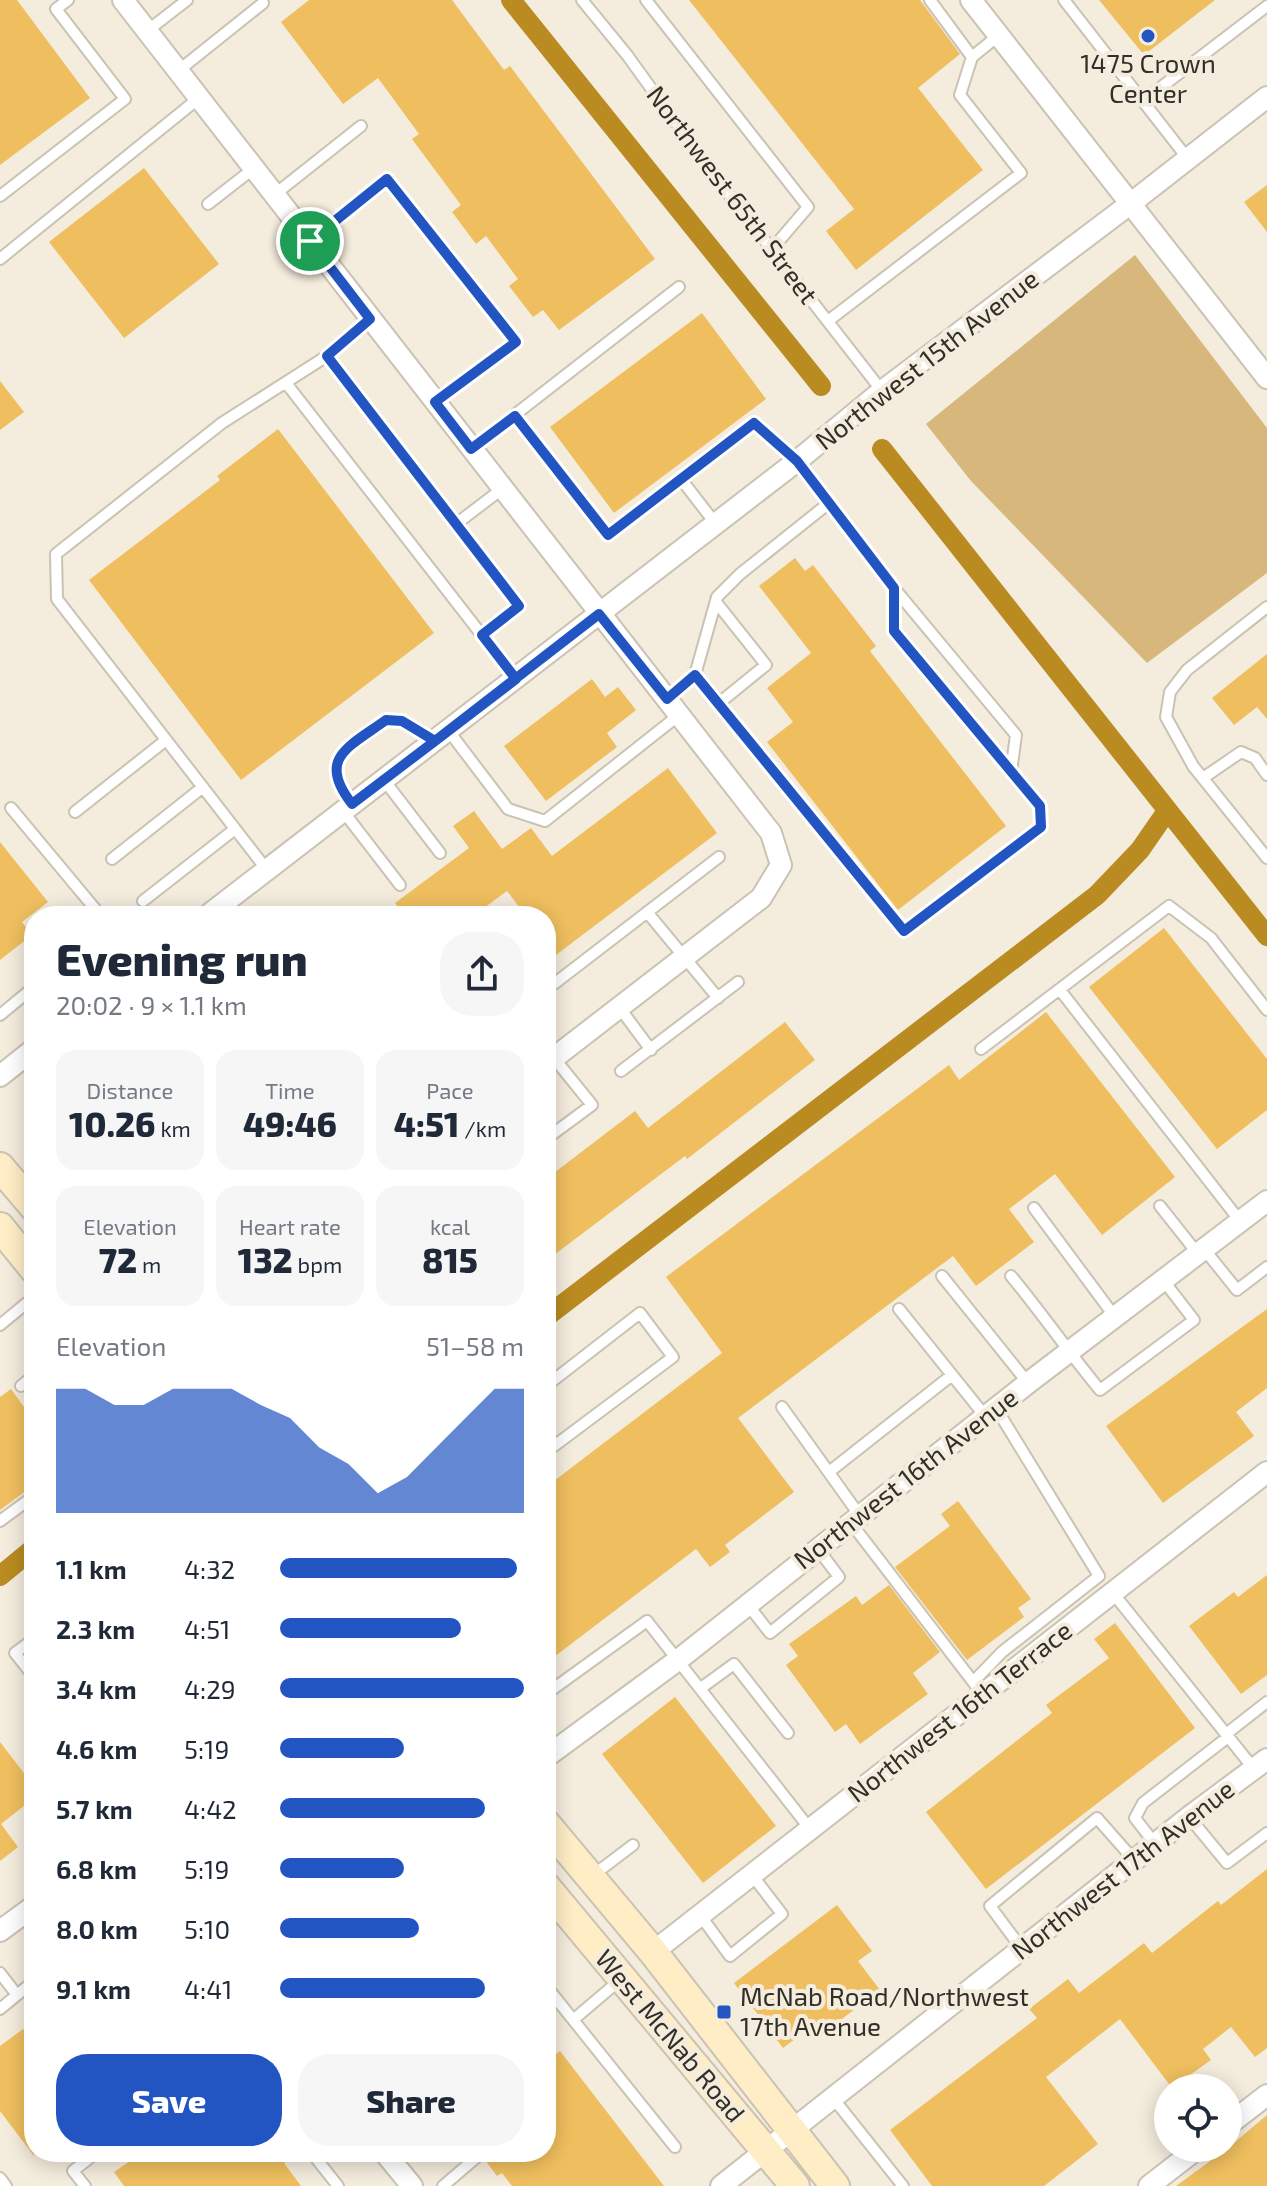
<!DOCTYPE html>
<meta charset="utf-8">
<style>
:root{--surface:#fff;--page:#f6f6f7;--text:#1f2937;--muted:#747a83;--accent:#2355c2}
body{margin:0;font-family:"Exo 2",sans-serif;background:var(--page);color:var(--text);height:100vh;display:flex;flex-direction:column;font-size:30px;white-space:nowrap}
*{box-sizing:border-box;margin:0}
p{font-size:26px;color:var(--muted)}
.icon{flex:none;width:44px;height:44px;fill:none;stroke:currentColor;stroke-width:2;stroke-linecap:round;stroke-linejoin:round}
.map{position:relative;flex:1;overflow:hidden}
.panel{position:absolute;left:24px;top:906px;width:532px;height:1256px;display:flex;flex-direction:column;background:var(--surface);border-radius:32px;box-shadow:0 4px 20px #0003}
.panel>*{flex:none}
.tools{position:absolute;left:1154px;top:2074px;display:grid;gap:16px}
.tools a{display:grid;place-items:center;width:88px;height:88px;border-radius:50%;background:var(--surface);box-shadow:0 4px 20px #0003;font-size:40px}
.pin{position:absolute;display:grid;place-items:center;width:68px;height:68px;color:#fff;margin:-34px;border:4px solid #fff;border-radius:50%;box-shadow:0 2px 8px #0007}
.round{display:grid;place-items:center;flex:none;width:84px;height:84px;border-radius:32px;background:var(--page)}
.headline{display:flex;align-items:center;justify-content:space-between;height:136px;padding:0 32px}
h1{font-size:44px;font-weight:800;line-height:60px}
.stats{display:grid;grid-template-columns:repeat(3,1fr);gap:12px;height:136px;padding:8px 32px}
.stats div{display:grid;align-content:center;border-radius:20px;background:var(--page);text-align:center}
.stats b{font-size:34px;font-weight:800}
.stats small{font-size:22px;font-weight:400}
.stats p{font-size:22px}
.chart{height:224px;padding:16px 32px}
.chart p{display:flex;justify-content:space-between}
.chart svg{width:100%;height:144px;margin-top:8px;fill:var(--accent);opacity:.7}
.action{display:flex;gap:16px;margin-top:auto;padding:16px 32px}
.action a{flex:1;height:92px;border-radius:32px;background:var(--accent);color:#fff;font-size:32px;font-weight:800;line-height:92px;text-align:center}
.action a+a{background:var(--page);color:var(--text)}
ul{padding:0 32px;list-style:none;font-size:26px}
li{display:grid;grid-template-columns:128px 96px 1fr;align-items:center;height:60px}
li i{height:20px;border-radius:10px;background:var(--accent)}
.map>svg:first-child{display:block}
</style>
<div class="map">
<svg width="1267" height="2186" viewBox="0 0 1267 2186">
<rect width="100%" height="100%" fill="#f4ecdd"/>
<!-- green -->
<path fill="#d7b77b" d="M1135,255L1267,428V573L1147,663L971,481L926,424Z"/>
<g fill="none" stroke-linecap="round" stroke-linejoin="round">
<!-- canal -->
<path stroke="#b98b21" stroke-width="20" d="M511,0L821,386
M882,449L1267,936
M546,1317L1097,895L1140,850L1167,811
M0,1576L34,1548"/>
</g>
<!-- building -->
<path fill="#efbf5f" d="M0,0H17L90,98L0,165Z
M309,0H452L504,70L510,66L655,259L559,330L543,310L533,317L509,286L518,279L486,236L476,244L452,212L461,205L412,139L419,134L378,78L343,104L281,22Z
M689,0H920L960,54L918,88L983,170L856,270L826,231L854,209Z
M1099,0H1215L1144,55Z
M144,168L219,264L124,338L49,242Z
M1267,185V232L1244,202Z
M702,313L766,399L614,513L550,427Z
M0,381L24,412L0,430Z
M278,429L434,633L241,780L89,580L220,480L217,476Z
M795,558L805,571L813,565L876,646L870,651L1006,826L898,910L767,742L793,722L767,688L811,653L759,586Z
M1267,654V719L1257,707L1234,725L1212,698Z
M592,679L605,697L618,687L636,710L607,733L617,747L546,801L504,746Z
M668,768L717,833L556,955L546,942V916H526L507,891L473,916H404L395,903L469,848L453,826L474,811L502,849L531,828L552,856Z
M0,842L48,902L22,922L32,935L0,960Z
M1164,928L1267,1059V1110L1217,1149L1089,987Z
M1046,1012L1175,1177L1102,1235L1055,1174L1009,1209L1034,1242L976,1286L953,1256L738,1418L794,1492L725,1545L730,1552L710,1567L696,1549L546,1663V1487L722,1353L666,1277L949,1065L959,1080Z
M785,1022L815,1060L687,1159L685,1156L546,1261V1179L635,1111L648,1128Z
M1267,1309V1388L1236,1412L1254,1436L1163,1503L1106,1426Z
M11,1389L24,1407L34,1400V1485L0,1510V1397Z
M958,1501L1031,1599L1018,1608L1024,1617L967,1660L895,1567L950,1526L941,1514Z
M1267,1575V1675L1241,1694L1189,1626L1234,1592L1238,1597Z
M889,1585L940,1652L913,1673L928,1694L860,1744L846,1724L835,1732L786,1665L798,1656L789,1644L856,1596L862,1605Z
M1115,1623L1195,1728L986,1889L926,1812L1052,1713L1046,1705L1109,1658L1094,1639Z
M675,1697L776,1826L703,1883L602,1754Z
M0,1742L34,1786V1798L1,1824L18,1847L0,1861Z
M1267,1869V2048L1255,2057L1231,2027L1203,2049L1211,2060L1172,2088L1120,2019L1046,2077L1098,2144L1044,2186H932L890,2130L1037,2018L1029,2009L1068,1979L1079,1993L1144,1943L1152,1953L1218,1901L1221,1905Z
M837,1905L872,1951L858,1961L880,1990L830,2028L823,2018L783,2048L734,1983Z
M23,2029L34,2043V2156L0,2111V2046Z
M546,2040L556,2054L560,2051L664,2186H512L502,2173L497,2176L485,2160V2152H546Z
M1267,2115V2186H1176L1228,2148Z
M123,2152H299L284,2163L301,2186H124L114,2172L130,2161Z"/>
<g fill="none" stroke-linecap="round" stroke-linejoin="round">
<!-- lane casing -->
<g stroke="#cac2b3" stroke-width="14">
<path id="lane" d="M582,0L627,55L713,174L882,391
M646,0L808,207L772,249
M1064,0L1188,159
M147,31L187,0
M972,57L999,35
M178,71L263,3
M1143,101L1267,6
M274,195L361,126
M0,196L125,99L56,9L68,0
M208,204L253,169
M310,241L387,179L516,342L435,402
M0,259L199,98
M828,321L1021,173L960,95L972,57L930,0
M327,356L519,606L482,635
M286,383L516,679
M515,416L608,535L754,423L797,461L894,588L1016,735L1011,772
M471,449L679,287
M681,479L715,523
M456,524L502,489
M716,602L766,665L718,704
M1267,607L1187,670L1170,692L1166,717L1193,766L1267,858
M695,675L717,597L740,574L829,503
M667,699L695,675L904,931L1041,827L1040,806L894,631V588
M448,730L508,809L545,821L679,715
M1203,778L1241,752L1255,758L1267,775
M384,780L440,853
M352,804C316,758 350,747 386,720L402,721L435,741
M11,808L101,916
M343,811L400,885
M75,812L166,740
M112,859L203,787
M267,870L57,599L56,554L222,423L327,356L370,319
M143,901L235,829
M647,912L718,998
M546,990L719,857
M1060,990L1240,1221
M619,1007L651,1050
M0,1015L34,987
M981,1049L1169,906L1211,938L1267,1010
M621,1071L738,982
M546,1139L592,1105L554,1058
M1160,1206L1198,1254
M1034,1208L1115,1317
M1204,1249L1237,1290L1267,1267
M942,1276L1028,1383
M1011,1276C1042,1313 1069,1353 1100,1390L1194,1320L1163,1280
M899,1309L985,1416
M0,1325L34,1297
M21,1386L34,1375
M546,1386L640,1313L673,1357L546,1452
M782,1407L860,1516
M829,1472L952,1375
M0,1521L34,1496
M851,1523L977,1687
M1113,1593L1254,1769
M748,1605L770,1633L839,1577L818,1549
M34,1639L15,1653L34,1677
M973,1682L1002,1652L1099,1576L996,1408
M701,1688L734,1664L788,1733
M546,1694L647,1621L810,1829
M1226,1734L1267,1702
M1189,1817L1227,1863L1267,1833
M1155,1844L1135,1818L1143,1803L1228,1737
M592,1876L633,1845
M700,1915L730,1956L782,1914L752,1875
M1022,1949L990,1906L1097,1818L1134,1860
M0,1973L17,1995
M546,1986L675,2147
M0,2009L34,1981
M573,2020L620,1980
M833,2098L903,2186
M311,2152L338,2186
M0,2178L6,2186
M85,2186L73,2171L97,2152
M443,2186L478,2156"/>
</g>
<!-- street casing -->
<g stroke="#cac2b3" stroke-width="24">
<path id="street" d="M123,0L771,833L781,865L761,898L546,1064
M971,0L1267,378
M207,916L797,461L882,391L1130,204L1267,97
M0,1076L34,1049
M546,1757L678,1660L1028,1383L1267,1201
M0,1931L34,1906
M653,1952L1267,1472
M1228,2125L1267,2095
M384,2152L412,2186
M721,2186L1189,1817L1267,1759
M1149,2186L1198,2148"/>
</g>
<!-- secondary casing -->
<g stroke="#cac2b3" stroke-width="32">
<path id="secondary" d="M0,1167L34,1207
M0,1227L34,1269
M546,1824L653,1952L835,2186
M546,1887L795,2186"/>
</g>
<!-- lane -->
<use href="#lane" stroke="#fff" stroke-width="10"/>
<!-- street -->
<use href="#street" stroke="#fff" stroke-width="20"/>
<!-- secondary -->
<use href="#secondary" stroke="#ffedc6" stroke-width="28"/>
</g>
<g fill="none" stroke-linecap="round" stroke-linejoin="round">
<!-- route casing -->
<g stroke="#fff" stroke-width="16">
<path id="route" d="M310,241L370,319L327,356L519,606L482,635L516,679L435,741L352,804C316,758 349,747 386,720L402,721L435,741L599,614L667,699L695,675L904,931L1041,827L1040,806L894,631V588L797,461L754,423L608,535L515,416L471,449L435,402L516,342L387,179L310,241"/>
</g>
<!-- route -->
<use href="#route" stroke="#2355c2" stroke-width="10"/>
</g>
<!-- markers -->
<g fill="#2355c2" stroke="#f4ecdd" stroke-width="3">
<circle cx="1148" cy="36" r="8"/>
<rect x="716" y="2004" width="16" height="16" rx="4"/>
</g>
<g text-anchor="middle" stroke-width="8" stroke-linejoin="round" paint-order="stroke">
<!-- poi labels -->
<g font-size="26" fill="#322f29" stroke="#f4ecdd">
<text x="1148" y="73">1475 Crown<tspan x="1148" dy="30">Center</tspan></text>
<text x="740" y="2006" text-anchor="start">McNab Road/Northwest<tspan x="740" dy="30">17th Avenue</tspan></text>
</g>
<!-- street labels -->
<g font-size="26" fill="#322f29" stroke="#f4ecdd">
<text transform="translate(732 195) rotate(53)" y="9">Northwest 65th Street</text>
<text transform="translate(927 360) rotate(-38)" y="9">Northwest 15th Avenue</text>
<text transform="translate(906 1479) rotate(-38)" y="9">Northwest 16th Avenue</text>
<text transform="translate(960 1712) rotate(-38)" y="9">Northwest 16th Terrace</text>
<text transform="translate(1123 1870) rotate(-38)" y="9">Northwest 17th Avenue</text>
<text transform="translate(670 2036) rotate(50)" y="9">West McNab Road</text>
</g>
</g>
</svg>
<div class="tools">
<a><svg class="icon" aria-label="locate" viewBox="0 0 24 24"><circle cx="12" cy="12" r="6"/><path d="M12 2v4M12 18v4M2 12h4M18 12h4"/></svg></a>
</div>
<div class="pin" style="left:310px;top:241px;background:#1e9e55"><svg class="icon" aria-label="arrive" viewBox="0 0 24 24"><path d="M6 21V4h12l-3 4 3 4H6"/></svg></div>
<section class="panel">
<div class="headline"><div><h1>Evening run</h1><p>20:02 · 9 × 1.1 km</p></div><a class="round"><svg class="icon" aria-label="share" viewBox="0 0 24 24"><path d="M12 15V3M7 8l5-5 5 5M5 13v7h14v-7"/></svg></a></div>
<div class="stats">
<div><p>Distance</p><b>10.26<small> km</small></b></div>
<div><p>Time</p><b>49:46</b></div>
<div><p>Pace</p><b>4:51<small> /km</small></b></div>
</div>
<div class="stats">
<div><p>Elevation</p><b>72<small> m</small></b></div>
<div><p>Heart rate</p><b>132<small> bpm</small></b></div>
<div><p>kcal</p><b>815</b></div>
</div>
<div class="chart"><p><span>Elevation</span>51–58 m</p>
<svg viewBox="0 0 160 44" preserveAspectRatio="none"><path d="M0 44V6L10 6L20 11L30 11L40 6L50 6L60 6L70 11L80 15L90 24L100 29L110 38L120 33L130 24L140 15L150 6L160 6V44z"/></svg>
</div>
<ul>
<li><b>1.1 km</b>4:32<i style="width:97%"></i></li>
<li><b>2.3 km</b>4:51<i style="width:74%"></i></li>
<li><b>3.4 km</b>4:29<i style="width:100%"></i></li>
<li><b>4.6 km</b>5:19<i style="width:51%"></i></li>
<li><b>5.7 km</b>4:42<i style="width:84%"></i></li>
<li><b>6.8 km</b>5:19<i style="width:51%"></i></li>
<li><b>8.0 km</b>5:10<i style="width:57%"></i></li>
<li><b>9.1 km</b>4:41<i style="width:84%"></i></li>
</ul>
<div class="action"><a>Save</a><a>Share</a></div>
</section>
</div>
